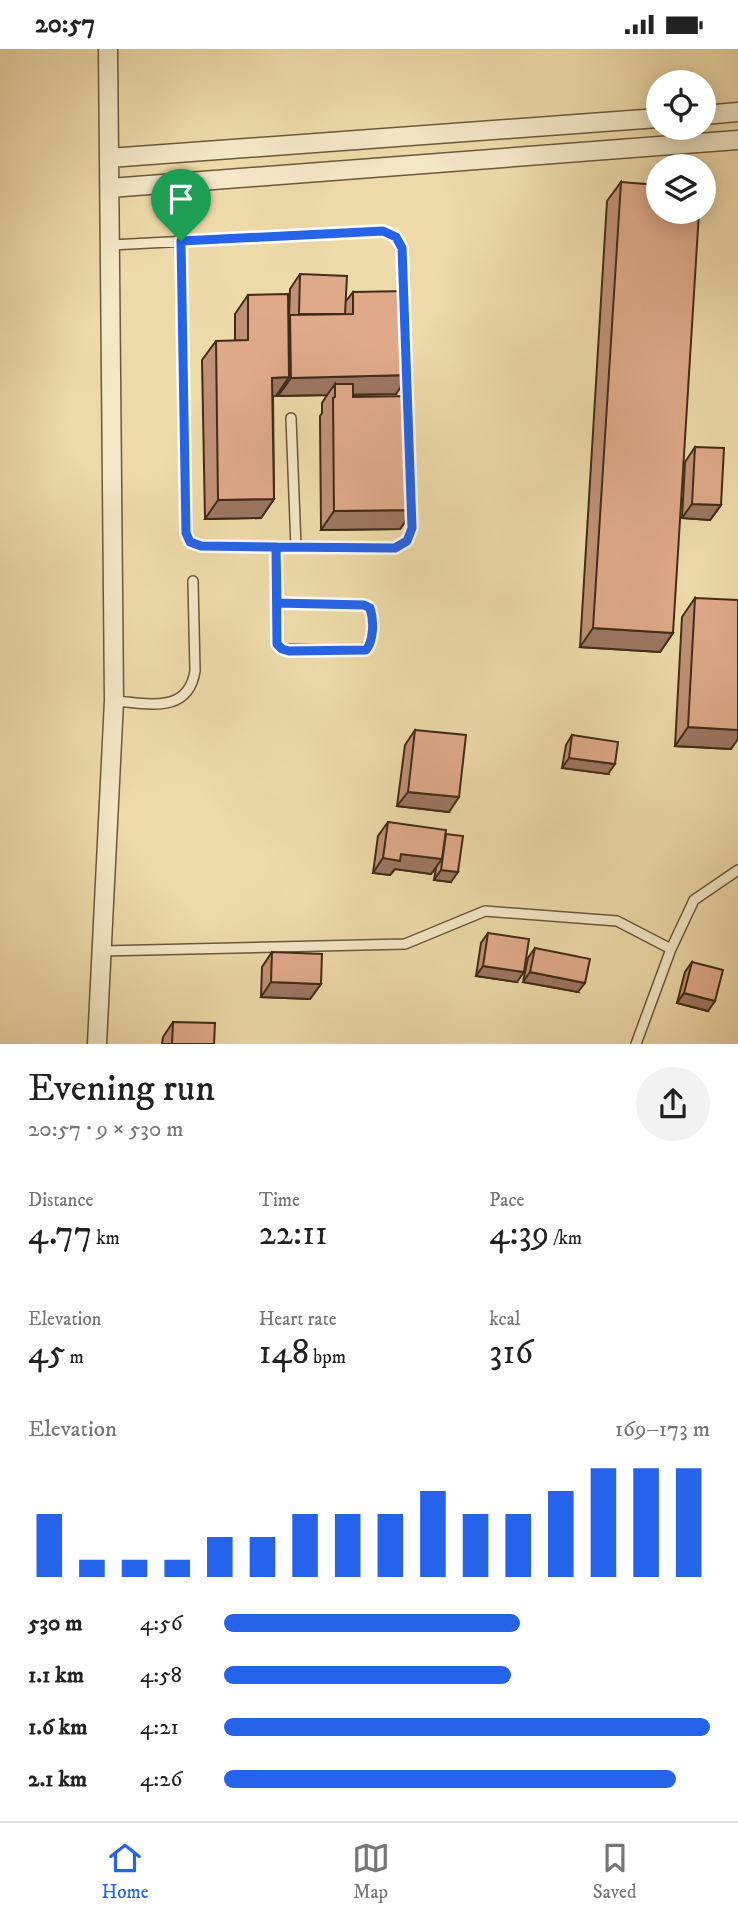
<!DOCTYPE html>
<meta charset="utf-8">
<style>
:root{--surface:#fff;--page:#f2f2f2;--text:#222;--muted:#767676;--line:#e0e0e0;--accent:#2563eb}
body{margin:0;font-family:"IM FELL DW Pica",serif;background:var(--page);color:var(--text);height:100vh;display:flex;flex-direction:column;font-size:26px;white-space:nowrap}
*{box-sizing:border-box;margin:0}
p{font-size:23px;color:var(--muted)}
.icon{flex:none;width:38px;height:38px;fill:none;stroke:currentColor;stroke-width:2;stroke-linecap:round;stroke-linejoin:round}
.map{position:relative;height:995px;overflow:hidden}
.details{display:flex;flex-direction:column;background:var(--surface);flex:1}
.details>*{flex:none}
.buttons{position:absolute;left:646px;top:21px;display:grid;gap:14px}
.buttons a{display:grid;place-items:center;width:70px;height:70px;border-radius:50%;background:var(--surface);box-shadow:0 4px 18px #0003;font-size:35px}
.pin{position:absolute;display:grid;place-items:center;width:60px;height:60px;color:#fff;margin:-72px -30px;border-radius:50% 50% 50% 0;rotate:-45deg;box-shadow:0 0 7px #0007}
.pin .icon{rotate:45deg}
.round{display:grid;place-items:center;flex:none;width:74px;height:74px;border-radius:37px;background:var(--page)}
.headline{display:flex;align-items:center;justify-content:space-between;height:119px;padding:0 28px}
h1{font-size:38px;font-weight:600;line-height:52px}
.figures{display:grid;grid-template-columns:repeat(3,1fr);gap:10px;height:119px;padding:7px 28px}
.figures div{display:grid;align-content:center}
.figures b{font-size:35px;font-weight:600}
.figures small{font-size:19px;font-weight:400}
.figures p{font-size:19px}
.chart{height:196px;padding:14px 28px}
.chart p{display:flex;justify-content:space-between}
.chart svg{width:100%;height:126px;margin-top:7px;stroke:var(--accent);stroke-width:6}
ul{padding:0 28px;list-style:none;font-size:23px}
li{display:grid;grid-template-columns:112px 84px 1fr;align-items:center;height:52px}
li i{height:18px;border-radius:9px;background:var(--accent)}
.status{display:flex;justify-content:space-between;align-items:center;height:49px;padding:0 35px;background:var(--surface);direction:ltr}
.status svg{height:19px;fill:currentColor}
.menu{display:flex;justify-content:space-around;align-items:center;height:98px;border-top:2px solid var(--line);background:var(--surface);font-size:19px;color:var(--muted)}
.menu a{display:grid;justify-items:center;gap:4px}
.menu .on{color:var(--accent)}
.map>svg:first-child{display:block}
</style>
<div class="status"><b>20:57</b><svg viewBox="0 0 49 12"><path d="M0 12V9h3v3zM5 12V6h3v6zM10 12V3h3v9zM15 12V0h3v12zM26 1h20v11H26zM47 4h2v5h-2z"/></svg></div>
<div class="map">
<svg width="738" height="995" viewBox="0 0 738 995">
<rect width="100%" height="100%" fill="#eedaa9"/>
<filter id="stains"><feTurbulence type="fractalNoise" baseFrequency=".00286" numOctaves="4"/><feColorMatrix values="0 0 0 0 .2 0 0 0 0 .09 0 0 0 0 .02 0 0 0 .5 -.17"/></filter>
<radialGradient id="worn" r=".72"><stop offset=".6" stop-color="#630" stop-opacity="0"/><stop offset="1" stop-color="#630" stop-opacity=".3"/></radialGradient>
<g fill="none" stroke-linecap="round" stroke-linejoin="round">
<!-- lane casing -->
<g stroke="#6c583d" stroke-width="12">
<path id="lane" d="M181,192L186,484L190,493L201,497L395,499L407,492L412,479L411,453
M111,196L383,182L396,188L402,199L404,254
M407,320L408,359
M291,369L296,498
M276,498L277,595L282,600L359,602C375,598 375,572 370,559L364,556L277,554
M114,652C147,654 188,666 195,622L193,532
M671,900L694,851L738,821
M102,902L405,895L485,862L617,872L671,900L636,995"/>
</g>
<!-- street casing -->
<g stroke="#6c583d" stroke-width="21">
<path id="street" d="M704,66L738,63
M109,109L658,69
M110,139L738,91
M97,995L114,652L108,0"/>
</g>
<!-- lane -->
<use href="#lane" stroke="#f4e7c7" stroke-width="9"/>
<!-- street -->
<use href="#street" stroke="#f4e7c7" stroke-width="18"/>
</g>
<!-- wall -->
<path fill="#c19177" stroke="#412c19" stroke-width="2" d="M621,133L673,584L660,603L580,598L607,152Z
M300,225L346,252L353,243L396,345L353,346V348L413,461L400,480L321,481L320,367L322,364V354L327,346L278,347V344L276,347H273L274,450L261,469L205,470L202,311L216,292H235V265L248,246L288,269L289,268L290,240Z
M695,398L721,456L710,471L682,469L685,413Z
M695,549L731,700L675,697L682,568Z
M415,681L449,763L397,757L405,696Z
M572,686L608,725L562,719L566,696Z
M388,773L445,786L451,833L434,831L436,819L431,825L395,820L390,826L373,824L378,787Z
M488,884L517,933L476,927L481,894Z
M535,899L578,943L523,933L528,909Z
M272,903L321,935L310,950L261,948L262,918Z
M692,913L708,962L677,954L685,923Z
M173,973L214,995H162L163,988Z"/>
<!-- shaded-wall -->
<path fill="#9d7661" stroke="#412c19" stroke-width="2" d="M409,326L396,345L335,346V335L327,346L278,347L291,329Z
M289,328L276,347L259,348L272,329Z
M274,450L261,469L205,470L218,451Z
M692,455L721,456L710,471L682,469Z
M413,461L400,480L321,481L334,462Z
M593,579L673,584L660,603L580,598Z
M688,678L738,681V690L731,700L675,697Z
M569,709L615,715L608,725L562,719Z
M408,743L459,748L449,763L397,757Z
M401,805L442,810L431,825L395,820L390,826L373,824L383,809Z
M441,821L458,823L451,833L434,831Z
M483,917L524,923L517,933L476,927Z
M530,923L585,934L578,943L523,933Z
M271,933L321,935L310,950L261,948Z
M684,944L715,952L708,962L677,954Z"/>
<!-- building -->
<path fill="#e0a98a" stroke="#412c19" stroke-width="2" d="M621,133L658,136V163H699L673,584L593,579Z
M300,225L347,227L345,265H299Z
M408,242L409,326L291,329L290,266L353,265V243Z
M288,245L289,328L272,329L274,450L218,451L216,292L248,291V246Z
M335,335H353V348L412,347L413,461L334,462L333,349L335,348Z
M695,398L724,399L721,456L692,455Z
M695,549L738,551V681L688,678Z
M415,681L466,686L459,748L408,743Z
M572,686L618,693L615,715L569,709Z
M388,773L446,781L442,810L401,805L400,812L383,809Z
M446,785L463,787L458,823L441,821Z
M488,884L529,890L524,923L483,917Z
M535,899L590,910L585,934L530,923Z
M272,903L322,905L321,935L271,933Z
M692,913L723,921L715,952L684,944Z
M173,973L215,974L214,995H172Z"/>
<g fill="none" stroke-linecap="round" stroke-linejoin="round">
<!-- route casing -->
<g stroke="#fff" stroke-width="14">
<path id="route" d="M181,192L186,484L190,493L201,497L276,498L277,554L364,556L370,559C374,571 374,591 366,601L289,602L282,600L277,595L276,498L395,499L407,492L412,479L402,199L396,188L383,182L181,192"/>
</g>
<!-- route -->
<use href="#route" stroke="#2563eb" stroke-width="9"/>
</g>
<rect width="100%" height="100%" filter="url(#stains)"/>
<rect width="100%" height="100%" fill="url(#worn)"/>
</svg>
<div class="buttons">
<a><svg class="icon" aria-label="locate" viewBox="0 0 24 24"><circle cx="12" cy="12" r="6"/><path d="M12 2v4M12 18v4M2 12h4M18 12h4"/></svg></a>
<a><svg class="icon" aria-label="layers" viewBox="0 0 24 24"><path d="M12 4l9 5-9 5-9-5zM3 14l9 5 9-5"/></svg></a>
</div>
<div class="pin" style="left:181px;top:192px;background:#1e9e55"><svg class="icon" aria-label="arrive" viewBox="0 0 24 24"><path d="M6 21V4h12l-3 4 3 4H6"/></svg></div>
</div>
<section class="details">
<div class="headline"><div><h1>Evening run</h1><p>20:57 · 9 × 530 m</p></div><a class="round"><svg class="icon" aria-label="share" viewBox="0 0 24 24"><path d="M12 15V3M7 8l5-5 5 5M5 13v7h14v-7"/></svg></a></div>
<div class="figures">
<div><p>Distance</p><b>4.77<small> km</small></b></div>
<div><p>Time</p><b>22:11</b></div>
<div><p>Pace</p><b>4:39<small> /km</small></b></div>
</div>
<div class="figures">
<div><p>Elevation</p><b>45<small> m</small></b></div>
<div><p>Heart rate</p><b>148<small> bpm</small></b></div>
<div><p>kcal</p><b>316</b></div>
</div>
<div class="chart"><p><span>Elevation</span>169–173 m</p>
<svg viewBox="0 0 160 44" preserveAspectRatio="none"><path d="M5 44V22M15 44V38M25 44V38M35 44V38M45 44V30M55 44V30M65 44V22M75 44V22M85 44V22M95 44V14M105 44V22M115 44V22M125 44V14M135 44V6M145 44V6M155 44V6"/></svg>
</div>
<ul>
<li><b>530 m</b>4:56<i style="width:61%"></i></li>
<li><b>1.1 km</b>4:58<i style="width:59%"></i></li>
<li><b>1.6 km</b>4:21<i style="width:100%"></i></li>
<li><b>2.1 km</b>4:26<i style="width:93%"></i></li>
</ul>
</section>
<nav class="menu">
<a class="on"><svg class="icon" aria-label="home" viewBox="0 0 24 24"><path d="M3 11l9-7 9 7M6 9v11h12V9"/></svg>Home</a>
<a><svg class="icon" aria-label="map" viewBox="0 0 24 24"><path d="M3 6l6-2 6 2 6-2v14l-6 2-6-2-6 2zM9 4v14M15 6v14"/></svg>Map</a>
<a><svg class="icon" aria-label="saved" viewBox="0 0 24 24"><path d="M7 4h10v16l-5-4-5 4z"/></svg>Saved</a>
</nav>
